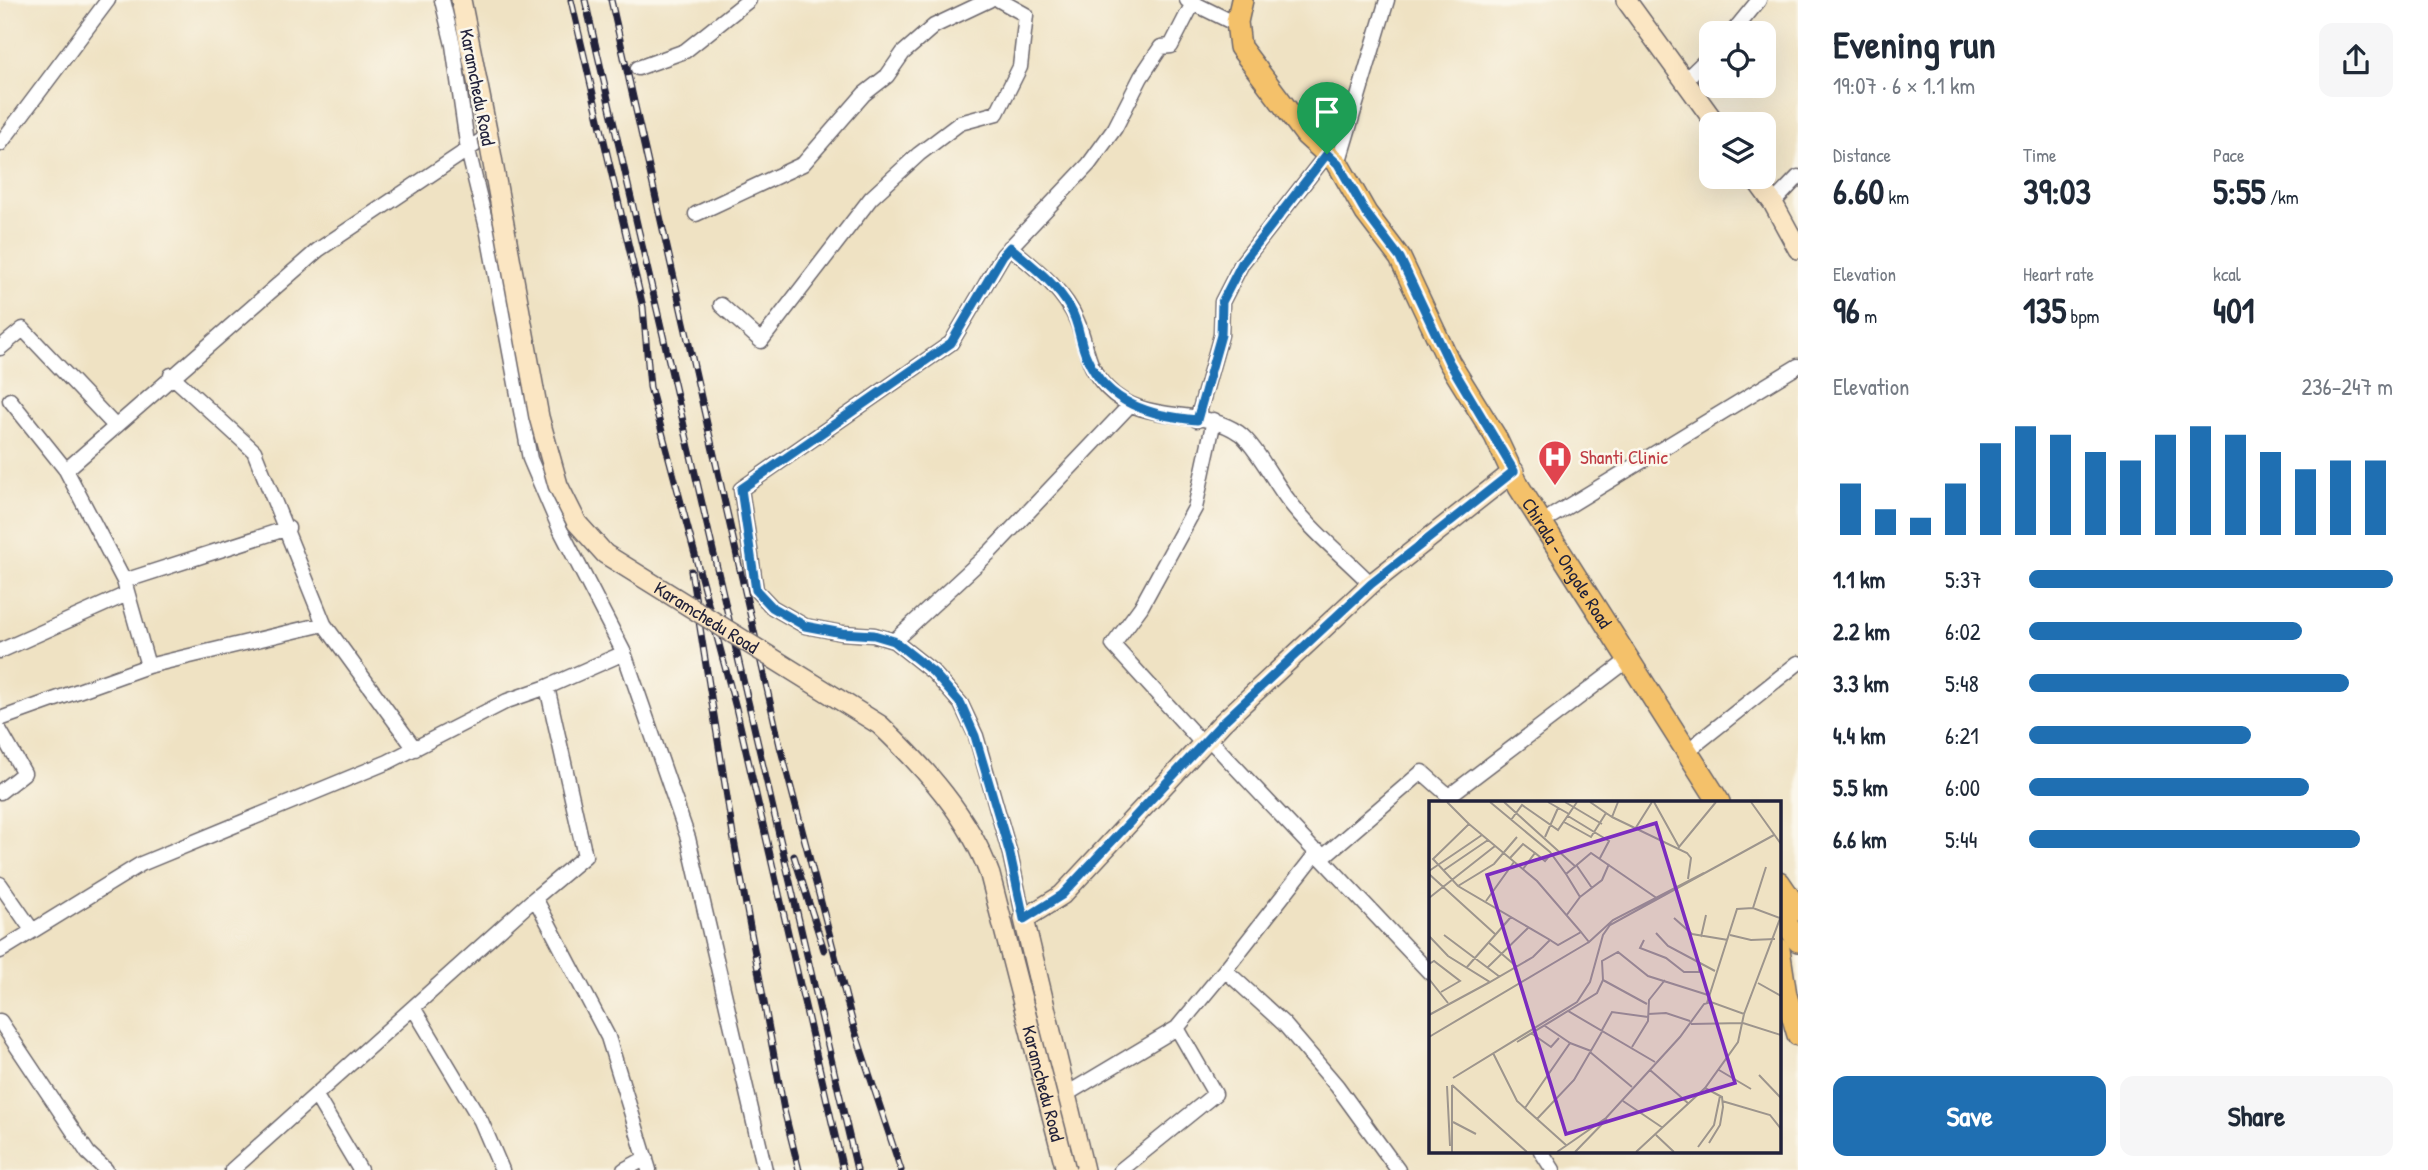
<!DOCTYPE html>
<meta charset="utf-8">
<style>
:root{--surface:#fff;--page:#f6f6f7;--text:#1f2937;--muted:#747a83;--accent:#1f6fb2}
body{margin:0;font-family:"Patrick Hand",sans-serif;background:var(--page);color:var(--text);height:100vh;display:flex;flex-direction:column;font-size:26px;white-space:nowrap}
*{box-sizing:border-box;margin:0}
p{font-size:23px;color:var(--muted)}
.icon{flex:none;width:38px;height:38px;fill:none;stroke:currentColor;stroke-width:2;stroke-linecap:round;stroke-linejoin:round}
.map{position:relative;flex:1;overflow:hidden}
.sheet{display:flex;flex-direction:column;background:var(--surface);width:630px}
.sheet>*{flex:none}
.controls{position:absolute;left:1699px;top:21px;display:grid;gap:14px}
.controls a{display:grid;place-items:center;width:77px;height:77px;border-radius:14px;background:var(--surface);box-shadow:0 7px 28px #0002;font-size:35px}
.pin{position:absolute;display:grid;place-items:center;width:60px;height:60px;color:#fff;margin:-72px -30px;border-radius:50% 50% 50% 0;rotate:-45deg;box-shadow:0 0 7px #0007}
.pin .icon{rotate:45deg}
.round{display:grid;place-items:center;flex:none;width:74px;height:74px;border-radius:14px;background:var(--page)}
.overview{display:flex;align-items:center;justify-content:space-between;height:119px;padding:0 35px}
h1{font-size:38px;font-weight:800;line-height:52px}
.figures{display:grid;grid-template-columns:repeat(3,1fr);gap:10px;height:119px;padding:7px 35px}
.figures div{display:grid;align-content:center}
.figures b{font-size:35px;font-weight:800}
.figures small{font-size:19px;font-weight:400}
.figures p{font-size:19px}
.chart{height:196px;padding:14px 35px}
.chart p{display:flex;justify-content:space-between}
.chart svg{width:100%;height:126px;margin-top:7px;stroke:var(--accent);stroke-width:6}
.primary-button{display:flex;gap:14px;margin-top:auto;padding:14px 35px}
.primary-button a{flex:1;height:80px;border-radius:14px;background:var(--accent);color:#fff;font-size:28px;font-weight:800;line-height:80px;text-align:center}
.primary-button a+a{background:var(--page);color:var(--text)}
ul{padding:0 35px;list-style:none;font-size:23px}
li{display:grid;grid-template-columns:112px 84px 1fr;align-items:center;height:52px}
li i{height:18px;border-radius:9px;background:var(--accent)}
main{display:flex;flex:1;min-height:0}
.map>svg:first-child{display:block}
</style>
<main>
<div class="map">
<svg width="1798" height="1170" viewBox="0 0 1798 1170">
<rect width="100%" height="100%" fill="#fbf7ec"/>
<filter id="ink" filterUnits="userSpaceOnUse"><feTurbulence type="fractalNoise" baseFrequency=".0143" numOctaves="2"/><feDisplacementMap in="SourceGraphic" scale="14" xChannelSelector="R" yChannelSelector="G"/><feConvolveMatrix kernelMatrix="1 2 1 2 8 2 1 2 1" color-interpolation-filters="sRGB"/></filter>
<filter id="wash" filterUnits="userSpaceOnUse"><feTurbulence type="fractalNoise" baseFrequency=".00686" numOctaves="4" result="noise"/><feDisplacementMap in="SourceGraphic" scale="28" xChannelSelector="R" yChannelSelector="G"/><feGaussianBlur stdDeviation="1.57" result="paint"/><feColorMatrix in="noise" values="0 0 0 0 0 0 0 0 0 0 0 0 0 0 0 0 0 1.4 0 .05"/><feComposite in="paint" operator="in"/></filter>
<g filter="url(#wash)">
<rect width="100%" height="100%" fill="#efe2c3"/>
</g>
<g filter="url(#ink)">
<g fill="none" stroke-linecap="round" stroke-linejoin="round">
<!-- street casing -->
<g stroke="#6a656b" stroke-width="17">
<path id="street" d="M442,0L453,45L468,150L487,228L530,459L559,527L624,653L547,687
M1187,0L1238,25
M1732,33L1759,0
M638,68L685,51L749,0
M1684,81L1712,54
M0,144L108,0
M1338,164L1387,0
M1773,203L1798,177
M696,214L803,164L864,94L887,76L903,53L934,26L989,0
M1010,247C1035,268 1064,290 1077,321C1088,346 1085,365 1107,388C1143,426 1201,406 1239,433C1254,443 1276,485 1289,501C1312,531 1344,557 1371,584
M721,305L761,341L871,198L919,154L960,123L997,113L1020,67L1026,15L999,0
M0,348L23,329L115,426
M171,375L254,451L324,624
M10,400L66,470
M1197,420L1221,335L1222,302L1242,263L1327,154
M1552,516L1798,366
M124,581L288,528
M894,641L990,552L1129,406
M0,651L127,594
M624,653L688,838L765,1170
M148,666L324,624L415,749
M0,719L148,666L124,581L66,470L318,250L488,136
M0,731L24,773L0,792
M1208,738L1430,973
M1203,744L1113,645L1141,607L1195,508L1214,420
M1695,745L1798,663
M1323,857L1422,772L1449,796L1628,660
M0,884L32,930
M1024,919L1010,854L976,736L961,704L933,672L894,641L874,635L842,633L805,626L772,607L756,590L741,489L951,343L1003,255L1089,164L1115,128L1141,77L1161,47L1171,46L1193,3
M0,951L141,864L388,762L507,701L547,687L585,856L535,898
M1225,970L1318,851
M414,1009L481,1121L502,1170
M0,1021L88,1153L106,1170
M1065,1095L1177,1028L1225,970L1284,1024L1337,1086L1398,1170
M316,1096L360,1170
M1541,1151L1553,1170
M232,1170L535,898L608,1037L649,1170
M624,1170L646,1158
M1121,1170L1215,1094L1177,1028"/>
</g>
<!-- secondary casing -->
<g stroke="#6a656b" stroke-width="22">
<path id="secondary" d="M461,0L488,136
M1626,0L1716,124
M1754,177L1773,203L1798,249
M1084,1170L1024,919L1062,895L1223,722L1371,584L1514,471"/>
</g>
<!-- primary casing -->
<g stroke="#6a656b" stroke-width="24">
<g id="primary">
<path id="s1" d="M1242,0L1237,22L1240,47L1306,135L1338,164L1366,213L1400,258L1449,362L1495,436L1519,487L1719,802"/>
<path d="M1779,882L1798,910"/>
<path d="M1779,912L1798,941"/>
<path d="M1779,949L1786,995L1798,1035"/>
</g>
</g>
<!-- street -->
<use href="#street" stroke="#fff" stroke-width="14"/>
<!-- secondary -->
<use href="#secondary" stroke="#fbe6c3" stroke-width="19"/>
<!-- primary -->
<use href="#primary" stroke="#f4c16a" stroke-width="21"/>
<!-- rail casing -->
<g stroke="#22223b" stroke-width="7">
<path id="rail" d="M571,0L643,307L650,387L736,708L843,1170
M585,0L857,1170
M611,0L780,746L854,1028L901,1170
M691,571L733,835L784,1110L799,1170
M794,856L824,950"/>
</g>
<!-- rail -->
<use href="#rail" stroke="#fbf7ec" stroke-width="4.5" stroke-dasharray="13" stroke-linecap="butt"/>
<!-- secondary-bridge casing -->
<g stroke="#6a656b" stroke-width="22" stroke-linecap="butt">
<g id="secondary-bridge">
<path id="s2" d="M488,136L539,417L558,485L577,523L605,554L880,725C925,768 969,816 990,875L1066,1170"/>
</g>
</g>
<!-- secondary-bridge -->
<use href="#secondary-bridge" stroke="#fbe6c3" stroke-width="19"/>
</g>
</g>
<g fill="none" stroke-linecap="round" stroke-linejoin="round" filter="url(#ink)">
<!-- route casing -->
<g stroke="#fff" stroke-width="14">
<path id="route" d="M1327,154L1338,164L1366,213L1400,258L1449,362L1514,471L1371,584L1223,722L1062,895L1024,919L1010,854L975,736L961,704L933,672L894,641L874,635L842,633L805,626L772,607L756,590L741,489L951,343L1003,255L1010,247C1031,265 1056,283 1070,308C1080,324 1079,342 1087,358C1107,404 1152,416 1197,420L1221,335L1222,302L1242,263Z"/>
</g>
<!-- route -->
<use href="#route" stroke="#1f6fb2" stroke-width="9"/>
</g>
<!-- icons -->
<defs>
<g id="hospital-pin" transform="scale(1.75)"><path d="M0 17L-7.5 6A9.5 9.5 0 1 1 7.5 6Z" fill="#e0444e" stroke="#fbf7ec"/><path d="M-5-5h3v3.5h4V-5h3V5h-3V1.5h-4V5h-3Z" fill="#fff"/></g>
</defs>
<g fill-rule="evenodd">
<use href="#hospital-pin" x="1555" y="457"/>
</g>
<g text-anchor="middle" stroke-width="5" stroke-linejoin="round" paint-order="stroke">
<!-- street labels -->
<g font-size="19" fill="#22223b" stroke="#fbf7ec">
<text transform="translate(478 87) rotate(79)" y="7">Karamchedu Road</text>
<text dy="7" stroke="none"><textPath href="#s1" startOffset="662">Chirala - Ongole Road</textPath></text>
<text dy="7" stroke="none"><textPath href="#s2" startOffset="560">Karamchedu Road</textPath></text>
<text dy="7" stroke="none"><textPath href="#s2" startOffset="1167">Karamchedu Road</textPath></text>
</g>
<!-- health labels -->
<g font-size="19" fill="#be3a42" stroke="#fbf7ec" text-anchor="start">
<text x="1580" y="464">Shanti Clinic</text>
</g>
</g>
<!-- overview -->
<g transform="translate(1429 801)">
<rect width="352" height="352" fill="#efe2c3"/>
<path fill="none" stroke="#9d958d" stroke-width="2" d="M61,1L121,51L137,73L162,52L229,98M75,1L147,66M119,1L140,13M136,1L173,23M225,1L250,46L287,1M322,1L352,43M177,12L183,16L189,1M139,15L180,40L171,57M183,16L258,52L262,57L259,78M82,19L93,4L129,29L148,1M135,21L162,36L177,12L161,1M40,23L108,80L152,131L129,144L121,139M206,28L223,1M116,36L129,7M81,57L94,43L106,52M148,65L163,87M94,68L106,52L116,60L122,53M15,69L59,39M0,70L53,34M0,73L66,133M137,73L151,96L137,115M29,85L65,63L88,36M151,96L173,79L180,63M0,97L66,45M57,100L85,61M324,107L337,66M245,117L263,133L299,139M152,131L160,141L184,119L275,72M227,132L239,145L286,170M15,134L71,176M301,134L322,139L346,138M0,135L19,155L61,181L104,156L121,139L29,85L4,58L40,23L18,1M272,136L277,114M215,139L211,147L237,157L255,171H270L271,165M59,141L88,166M0,163L5,160L31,180L12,191M38,166L82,116M58,167L99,127M0,178L19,202M174,179L218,203M329,182L352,195M278,202L308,108L324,107L351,117M139,210L168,192L174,179L173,160L189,151L219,175L279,194M219,213L237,212L261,220M0,214L61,181M262,223L314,222L352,234M173,229L183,211L219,216M102,232L122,246L130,237M0,236L160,141M88,241L139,210L226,261M141,242L162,250M203,246L219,220L220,199L236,179M161,251L203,286M64,252L88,300L137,344M221,269L260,303M290,269L322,288M330,274L352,297M24,277L148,201L161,181L174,134L181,124L345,34M23,284L98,351M18,285L21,345M276,287L293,296L294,306L291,324L280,342M194,300L234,327M293,300L341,314L352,328M96,307L141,242L116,225M108,318L145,279L174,229M24,321L47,333M227,334L245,351M269,346L285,324L291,295M23,351V284M128,351L177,317L251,236L275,203L282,201L315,213L352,115M146,351L178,318M207,351L276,287L309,241L315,213"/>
<path fill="#7b2cbf" fill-opacity="0.15" stroke="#7b2cbf" stroke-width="3.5" d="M227,22L306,282L137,333L58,74Z"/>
<rect width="352" height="352" fill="none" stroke="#22223b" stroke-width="3.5"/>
</g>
</svg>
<div class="controls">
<a><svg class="icon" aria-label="locate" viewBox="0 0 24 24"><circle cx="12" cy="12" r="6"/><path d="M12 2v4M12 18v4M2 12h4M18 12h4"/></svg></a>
<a><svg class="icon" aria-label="layers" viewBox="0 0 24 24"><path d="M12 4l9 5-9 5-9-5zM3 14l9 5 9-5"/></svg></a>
</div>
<div class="pin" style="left:1327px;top:154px;background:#1e9e55"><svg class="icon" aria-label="arrive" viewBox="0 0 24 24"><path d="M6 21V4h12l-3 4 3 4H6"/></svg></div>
</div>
<section class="sheet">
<div class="overview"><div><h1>Evening run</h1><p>19:07 · 6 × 1.1 km</p></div><a class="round"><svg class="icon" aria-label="share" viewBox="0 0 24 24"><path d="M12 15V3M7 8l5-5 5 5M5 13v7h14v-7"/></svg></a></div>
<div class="figures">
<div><p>Distance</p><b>6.60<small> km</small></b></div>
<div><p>Time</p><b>39:03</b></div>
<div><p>Pace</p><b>5:55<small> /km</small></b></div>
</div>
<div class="figures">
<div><p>Elevation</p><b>96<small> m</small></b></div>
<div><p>Heart rate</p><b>135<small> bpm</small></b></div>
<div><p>kcal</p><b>401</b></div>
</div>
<div class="chart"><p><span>Elevation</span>236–247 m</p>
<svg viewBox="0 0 160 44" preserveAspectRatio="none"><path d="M5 44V26M15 44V35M25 44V38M35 44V26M45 44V12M55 44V6M65 44V9M75 44V15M85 44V18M95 44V9M105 44V6M115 44V9M125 44V15M135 44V21M145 44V18M155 44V18"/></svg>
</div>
<ul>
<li><b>1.1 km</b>5:37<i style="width:100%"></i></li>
<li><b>2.2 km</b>6:02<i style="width:75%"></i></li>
<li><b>3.3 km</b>5:48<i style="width:88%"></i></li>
<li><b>4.4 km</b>6:21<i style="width:61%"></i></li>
<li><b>5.5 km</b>6:00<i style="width:77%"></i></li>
<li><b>6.6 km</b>5:44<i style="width:91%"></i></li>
</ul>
<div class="primary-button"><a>Save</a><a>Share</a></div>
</section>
</main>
